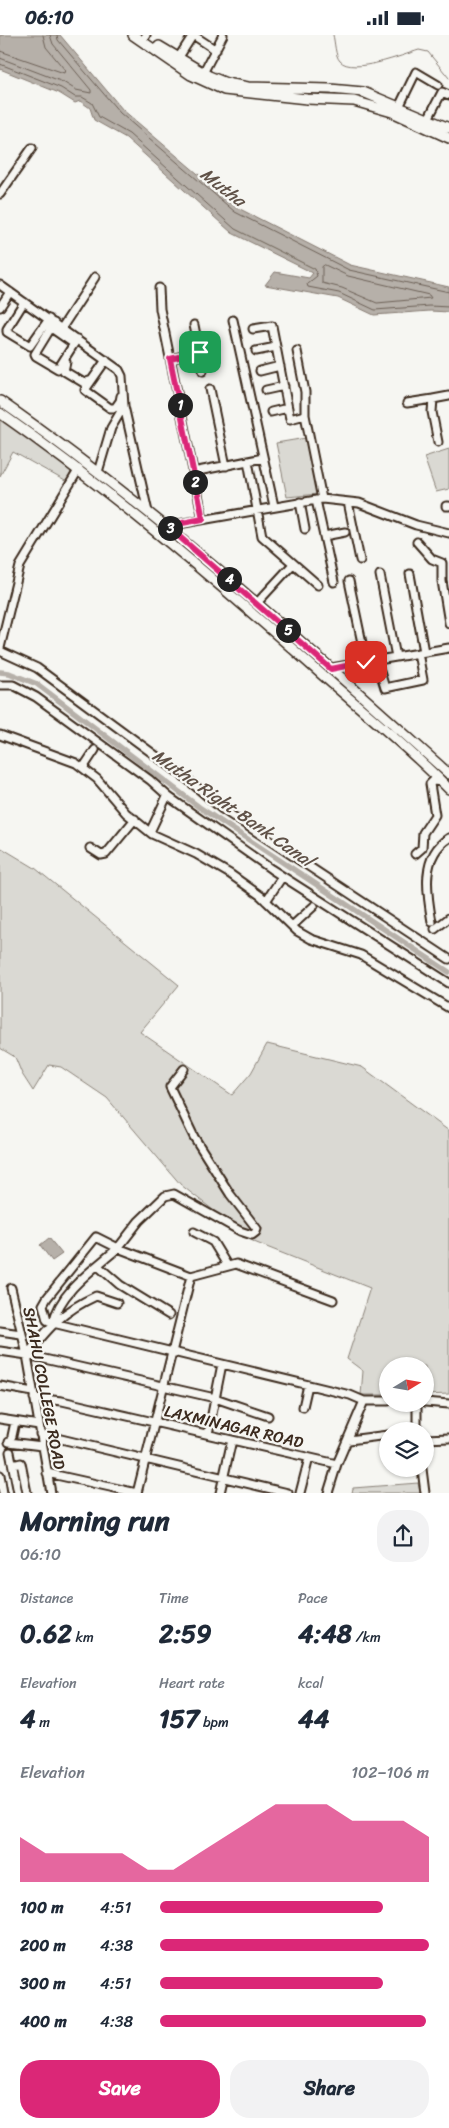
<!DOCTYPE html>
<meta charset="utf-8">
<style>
:root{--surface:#fff;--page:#f2f2f3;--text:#1f2937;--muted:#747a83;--accent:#db2777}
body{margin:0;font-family:Sriracha,sans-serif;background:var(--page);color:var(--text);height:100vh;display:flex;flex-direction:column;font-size:19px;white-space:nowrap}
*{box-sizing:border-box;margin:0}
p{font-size:16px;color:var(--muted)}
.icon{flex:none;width:28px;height:28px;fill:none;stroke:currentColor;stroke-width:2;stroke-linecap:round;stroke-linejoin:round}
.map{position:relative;height:1458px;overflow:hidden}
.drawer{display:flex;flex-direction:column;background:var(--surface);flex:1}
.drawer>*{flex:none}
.needle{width:32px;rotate:79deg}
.fabs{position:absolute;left:379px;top:1322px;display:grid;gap:10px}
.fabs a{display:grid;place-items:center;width:55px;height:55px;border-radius:50%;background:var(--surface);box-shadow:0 1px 4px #0004;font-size:25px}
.pin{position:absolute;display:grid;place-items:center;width:42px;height:42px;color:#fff;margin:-21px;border-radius:10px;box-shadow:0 2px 8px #0006}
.km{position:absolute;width:25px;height:25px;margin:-12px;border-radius:50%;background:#222;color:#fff;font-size:14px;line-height:25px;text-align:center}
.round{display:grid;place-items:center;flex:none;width:52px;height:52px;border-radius:20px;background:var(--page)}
.overview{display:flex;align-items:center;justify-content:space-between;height:85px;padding:0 20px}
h1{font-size:28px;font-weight:700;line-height:38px}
.metrics{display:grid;grid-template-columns:repeat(3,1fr);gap:8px;height:85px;padding:5px 20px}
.metrics div{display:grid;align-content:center}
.metrics b{font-size:25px;font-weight:700}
.metrics small{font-size:14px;font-weight:400}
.metrics p{font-size:14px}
.chart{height:140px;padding:10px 20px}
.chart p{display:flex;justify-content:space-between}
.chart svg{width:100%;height:90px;margin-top:5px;fill:var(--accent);opacity:.7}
.primary-button{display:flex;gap:10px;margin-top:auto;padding:10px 20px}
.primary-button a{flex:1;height:58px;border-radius:20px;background:var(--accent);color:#fff;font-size:20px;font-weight:700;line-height:58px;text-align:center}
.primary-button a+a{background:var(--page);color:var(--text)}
ul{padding:0 20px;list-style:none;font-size:16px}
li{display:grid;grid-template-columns:80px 60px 1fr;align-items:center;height:38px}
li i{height:12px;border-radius:6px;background:var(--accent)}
.status{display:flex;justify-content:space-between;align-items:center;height:35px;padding:0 25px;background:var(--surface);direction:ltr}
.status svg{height:14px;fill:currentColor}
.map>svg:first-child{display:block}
</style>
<div class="status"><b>06:10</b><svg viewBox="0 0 49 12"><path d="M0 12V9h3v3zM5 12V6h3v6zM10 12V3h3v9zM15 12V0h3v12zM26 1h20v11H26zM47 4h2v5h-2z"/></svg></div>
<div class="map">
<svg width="449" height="1458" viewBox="0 0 449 1458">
<rect width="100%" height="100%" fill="#f6f6f2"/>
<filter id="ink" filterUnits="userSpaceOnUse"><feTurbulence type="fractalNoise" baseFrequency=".02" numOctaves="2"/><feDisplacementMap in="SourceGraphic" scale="10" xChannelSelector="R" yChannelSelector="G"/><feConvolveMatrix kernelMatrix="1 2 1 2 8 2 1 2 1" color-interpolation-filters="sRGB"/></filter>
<g filter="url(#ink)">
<!-- green -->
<path fill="#dad9d3" stroke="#8a8278" d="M0,383L73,432L67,447L13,417L0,441Z
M306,403L318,459L287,462L276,408Z
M449,414V454L436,457L424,422Z
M0,812L35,833L179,950L140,997L232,1060L251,1038L267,1009L362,1032L449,1096V1359L425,1360V1331H388L387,1360H361L363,1336L347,1324L370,1253L254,1207L181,1150L107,1063L61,1032L49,1030L33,1056L22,1039L15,1022L0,1013Z
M418,1448L420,1458H352L353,1453Z"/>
<!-- water -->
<path fill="#b6b0a9" stroke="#857a71" d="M0,0H60L123,75L238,173L350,230L449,252V277L430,276L374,280L338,263L265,250L275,237L309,243L313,238L232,198L126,103L94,85L90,73L80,66L75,68L59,58L0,34Z
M49,1203L62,1219L52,1226L40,1210Z"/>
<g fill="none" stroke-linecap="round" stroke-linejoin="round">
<!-- shore -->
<path stroke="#6c6056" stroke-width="1" d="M57,0L58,5L120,78L235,177L349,235L449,257
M0,16L64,38L65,35L46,12L43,0
M0,23L63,47L76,55L91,58V55L53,9L50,0
M0,29L61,53L75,62H82L92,68L99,82L129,99L235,194L315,234L317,241L307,249L308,252L339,258L375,275L430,271L449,272
M325,230L348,241L429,260L431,263L377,268L342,253L322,248V232Z"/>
<!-- stream -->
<path stroke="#857a71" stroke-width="1" d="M333,0C335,7 335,21 340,26C352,40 403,20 419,15L428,17L449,43"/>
<!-- canal -->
<path stroke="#b6b0a9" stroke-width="5.5" d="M0,637L9,638L37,649L199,772L449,937"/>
<!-- minor casing -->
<g stroke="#3b2a1e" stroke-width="11">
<path id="minor" d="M193,0L216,15
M145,2L146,0
M177,25L193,0
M203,38L223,0
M399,72L416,37L438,50
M428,84L442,57L449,60
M0,159L32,113
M0,250L119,335L122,341L124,371L148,477
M159,253L160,274L203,484
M24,267L7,294V297L30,311L49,284
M0,272L10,257
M233,285L274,471
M54,288L35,319L36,321L58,334L77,304
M194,290L203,336
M51,293L74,309
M61,294L95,242
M253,294L272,291L290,384L305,380
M256,316L276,312
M297,316L305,357V380L322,464
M170,324L200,317
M106,325L85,355L110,373H115L120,366L121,361
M66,327L64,336L84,348L89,346
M260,336L280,331
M210,354L226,431
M266,355L284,351
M407,368L433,364
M271,377L288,373
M438,407L432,377L433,364L449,361
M248,426L262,501L318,550
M98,437L111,393L124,371
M193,437L263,423
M316,465L334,547
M300,467L305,494
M348,467L360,525
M446,471H449
M164,495L167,491L322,464L359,468L416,490L449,498
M324,501L345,497
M417,507L432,524L442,528V546L449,588
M410,539L424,617
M380,540L396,622
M349,546L366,627
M257,568L293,529
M0,613L20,531L79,434
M0,616L37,633L186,743L222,774L449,924
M379,625L378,630L385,653L423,645L418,618
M331,633L449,613
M0,650H13L36,662L150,745L169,762L271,834L449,948
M0,700L76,728L97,744L126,778L152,799L196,819L230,839L261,861L297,896L311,904L361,920L449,973
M83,733L95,715
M150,797L167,761
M90,813L101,820L106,819L135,784
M415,819L422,813L423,798L435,780L430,749L433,746L442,747
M266,866L282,842
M432,887C427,859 420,821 449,803
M292,891L314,871
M435,894L449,883
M184,1034L170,1052L194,1102L230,1159L257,1194L256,1197L252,1200L240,1196L174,1159L165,1161L139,1186L118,1213L191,1241L236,1229L333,1265
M194,1197L213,1207L227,1230
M98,1231L120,1250L169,1280
M11,1253L27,1320L51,1458
M53,1288C60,1256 94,1234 118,1213L96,1202L47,1263L43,1270L47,1285L53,1288L350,1360L364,1366
M0,1296L21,1299
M0,1316L27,1320L215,1363L268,1381
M27,1320C49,1292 63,1276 96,1261L117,1268
M0,1351L33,1357
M34,1363L62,1366L337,1429L364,1366H388
M425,1367L449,1369
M303,1372L308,1350
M0,1384L39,1390
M417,1396V1369
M40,1399L288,1458
M208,1399L222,1329
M12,1401L15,1387
M425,1404L449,1403
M349,1405L388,1400
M9,1407L42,1411
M10,1417L18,1458
M13,1430L21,1428L27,1458
M422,1434L425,1458
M47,1438L137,1458
M0,1440L3,1458
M137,1458L191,1241
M220,1458L232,1405
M300,1458L309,1423
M328,1458L337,1429"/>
</g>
<!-- major casing -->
<g stroke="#3b2a1e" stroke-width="12">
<path id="major" d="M133,0L191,40L224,55L307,64L354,66L392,77L449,103
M159,11L209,41L226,48L248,52L330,54L363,57L449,93
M0,366C160,477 304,609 449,739
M0,378C110,455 211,541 311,630C357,671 406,710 449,754"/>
</g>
<!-- minor -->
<use href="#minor" stroke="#f6f6f2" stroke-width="7"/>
<!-- major -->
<use href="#major" stroke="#f6f6f2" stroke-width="9"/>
</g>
</g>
<g fill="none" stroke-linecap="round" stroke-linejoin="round" filter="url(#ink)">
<!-- route casing -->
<g stroke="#fff" stroke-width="10">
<path id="route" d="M200,317L170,324L203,484L167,491L331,634L366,627"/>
</g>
<!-- route -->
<use href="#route" stroke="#db2777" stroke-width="6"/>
</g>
<g text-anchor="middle" stroke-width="4.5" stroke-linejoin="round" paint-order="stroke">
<!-- street labels -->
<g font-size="16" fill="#3b2a1e" stroke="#f6f6f2">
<text transform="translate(45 1353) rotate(79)" y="6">SHAHU COLLEGE ROAD</text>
<text transform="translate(234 1391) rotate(13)" y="6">LAXMINAGAR ROAD</text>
</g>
<!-- water labels -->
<g font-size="18" font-style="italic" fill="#605248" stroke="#f6f6f2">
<text transform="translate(223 152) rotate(38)" y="6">Mutha</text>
<text transform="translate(233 773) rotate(35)" y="6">Mutha Right Bank Canal</text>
</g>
</g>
</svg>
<div class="fabs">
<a><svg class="needle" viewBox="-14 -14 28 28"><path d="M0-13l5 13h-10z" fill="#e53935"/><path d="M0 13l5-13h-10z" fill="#747a83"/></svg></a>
<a><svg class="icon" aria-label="layers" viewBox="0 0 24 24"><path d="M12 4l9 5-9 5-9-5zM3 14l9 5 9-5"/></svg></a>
</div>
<div class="pin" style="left:200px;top:317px;background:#1e9e55"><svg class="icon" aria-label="arrive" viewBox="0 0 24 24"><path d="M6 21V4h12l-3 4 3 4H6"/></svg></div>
<div class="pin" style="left:366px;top:627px;background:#d93025"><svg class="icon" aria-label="check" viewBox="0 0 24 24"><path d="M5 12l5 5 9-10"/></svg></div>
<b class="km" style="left:180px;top:370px">1</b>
<b class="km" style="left:195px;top:447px">2</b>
<b class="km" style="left:170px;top:493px">3</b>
<b class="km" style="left:229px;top:544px">4</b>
<b class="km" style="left:288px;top:595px">5</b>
</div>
<section class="drawer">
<div class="overview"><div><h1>Morning run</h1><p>06:10</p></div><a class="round"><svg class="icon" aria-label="share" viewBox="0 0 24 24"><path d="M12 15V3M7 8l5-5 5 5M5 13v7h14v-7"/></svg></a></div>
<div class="metrics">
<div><p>Distance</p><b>0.62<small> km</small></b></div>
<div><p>Time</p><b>2:59</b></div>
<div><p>Pace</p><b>4:48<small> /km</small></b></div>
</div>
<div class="metrics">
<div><p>Elevation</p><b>4<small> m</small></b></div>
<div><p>Heart rate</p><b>157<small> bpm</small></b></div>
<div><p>kcal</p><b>44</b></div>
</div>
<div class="chart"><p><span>Elevation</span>102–106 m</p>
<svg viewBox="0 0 160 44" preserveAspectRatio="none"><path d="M0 44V22L10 30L20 30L30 30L40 30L50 38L60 38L70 30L80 22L90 14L100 6L110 6L120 6L130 14L140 14L150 14L160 22V44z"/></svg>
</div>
<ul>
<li><b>100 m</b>4:51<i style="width:83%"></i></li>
<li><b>200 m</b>4:38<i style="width:100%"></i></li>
<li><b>300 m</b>4:51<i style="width:83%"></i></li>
<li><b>400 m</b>4:38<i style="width:99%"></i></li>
</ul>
<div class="primary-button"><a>Save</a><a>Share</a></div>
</section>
